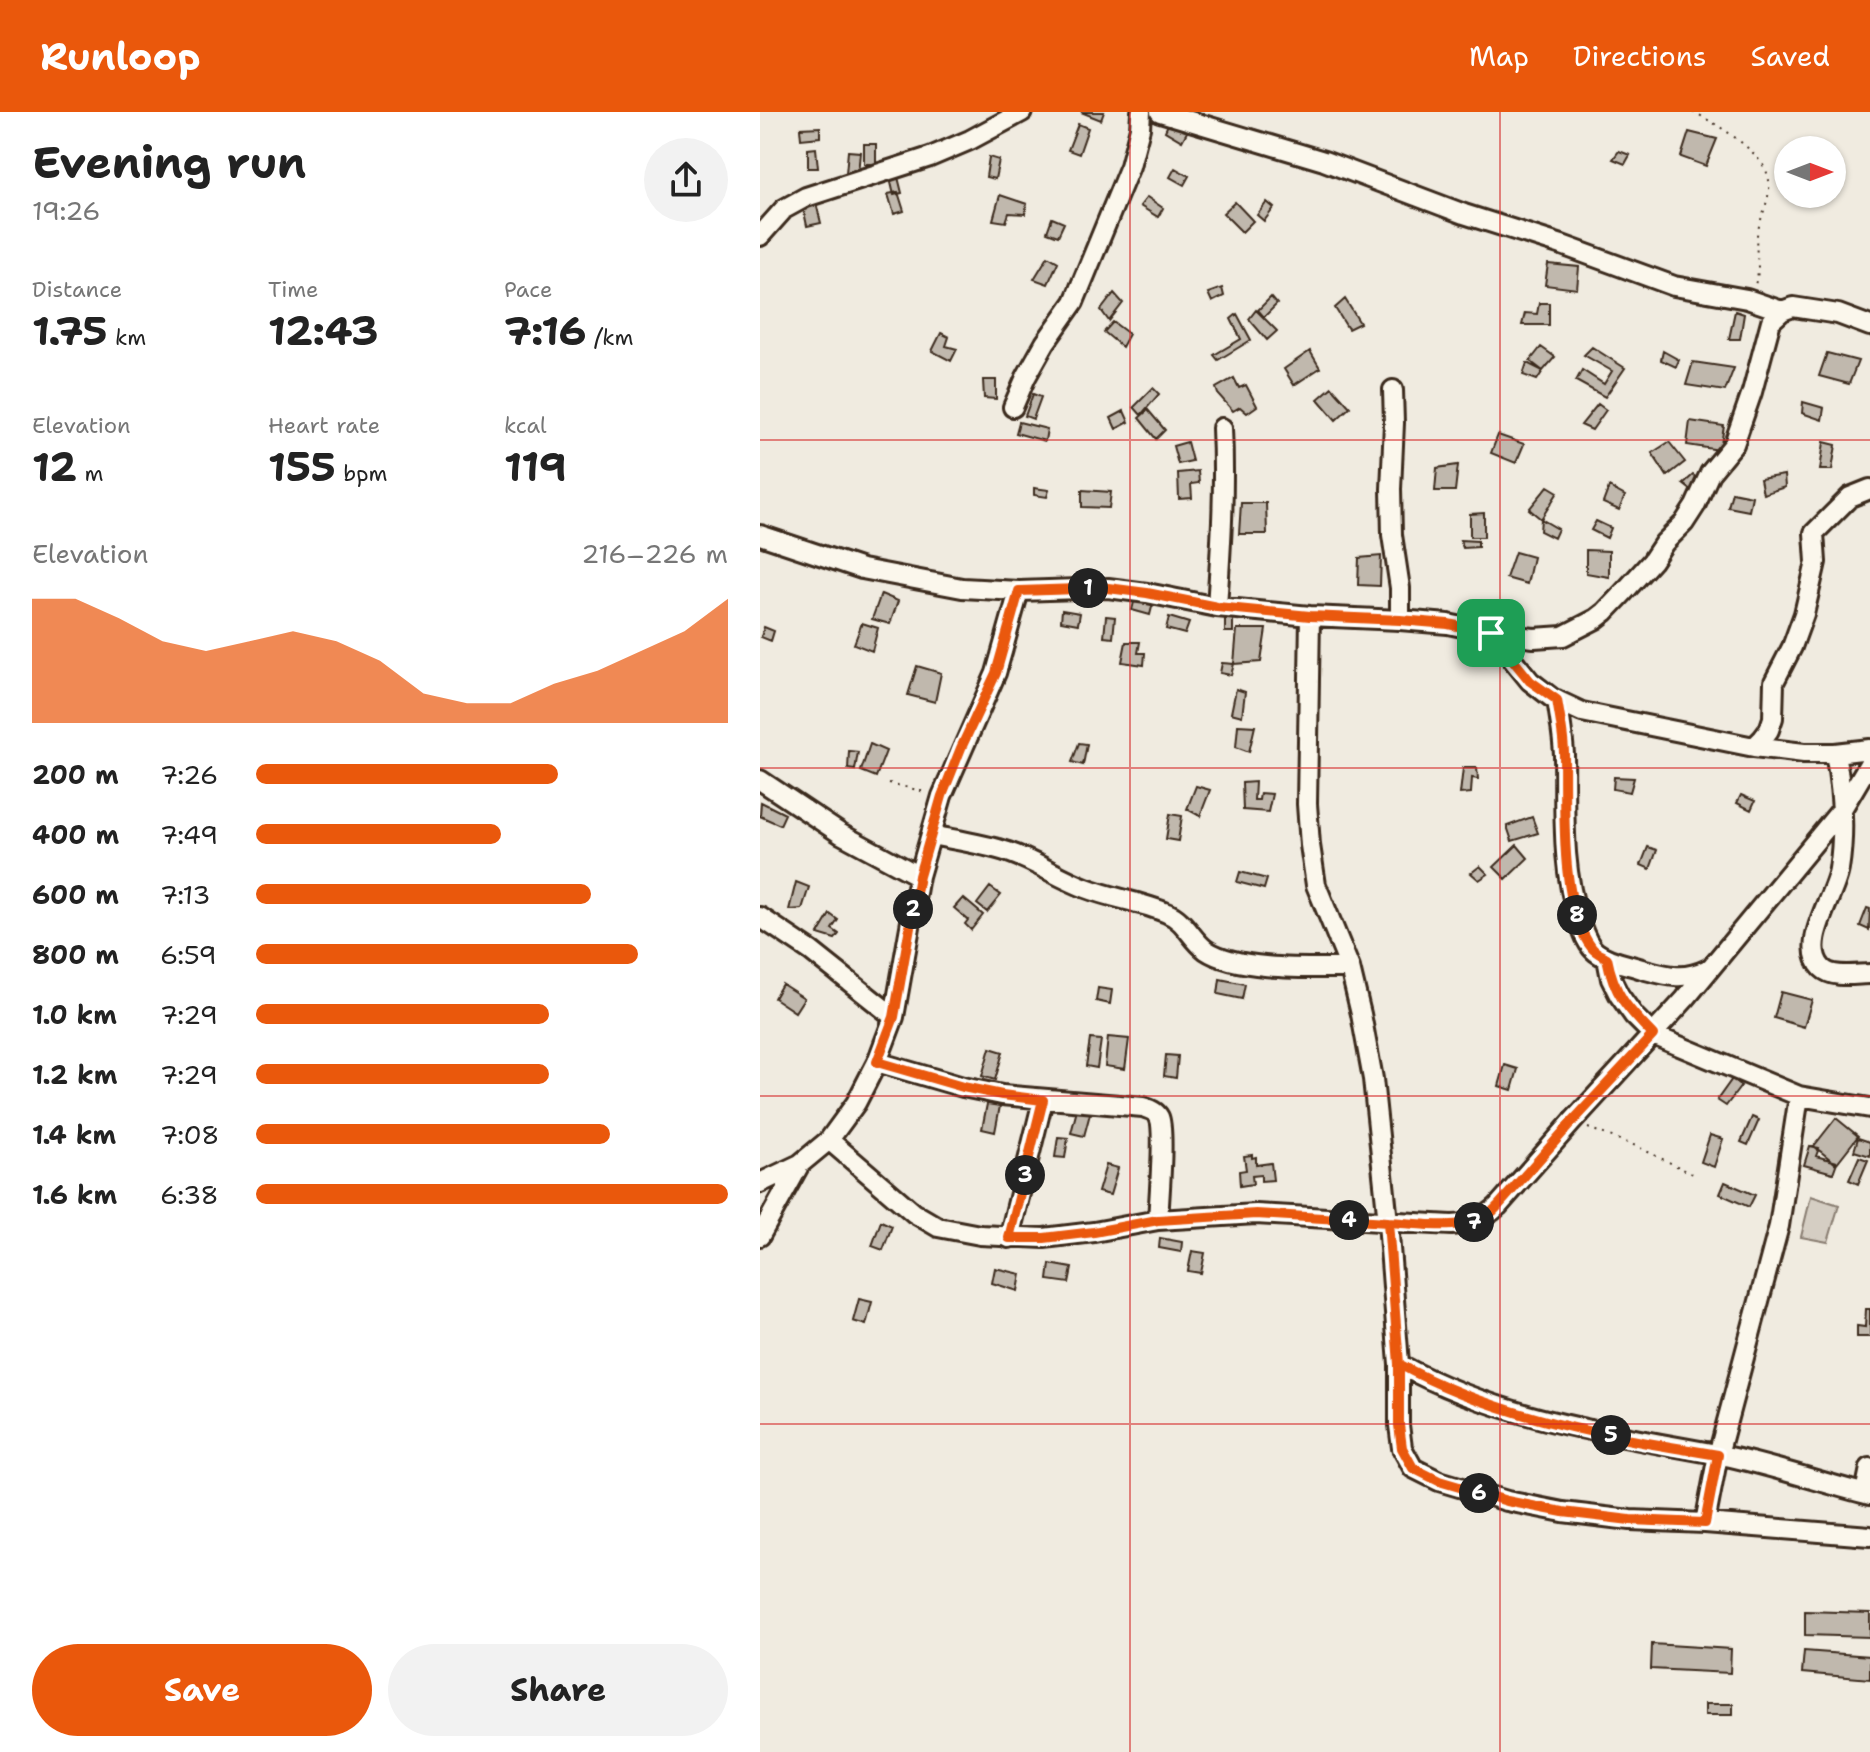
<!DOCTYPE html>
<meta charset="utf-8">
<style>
:root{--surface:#fff;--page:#f2f2f2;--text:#222;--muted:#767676;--accent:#ea580c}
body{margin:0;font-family:"Shantell Sans",sans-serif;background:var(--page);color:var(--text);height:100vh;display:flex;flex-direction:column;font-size:30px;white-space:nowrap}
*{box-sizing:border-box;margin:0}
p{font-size:26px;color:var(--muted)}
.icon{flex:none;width:44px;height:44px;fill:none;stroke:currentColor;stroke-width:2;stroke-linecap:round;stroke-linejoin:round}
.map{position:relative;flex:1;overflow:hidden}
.side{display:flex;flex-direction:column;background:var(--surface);width:760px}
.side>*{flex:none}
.needle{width:52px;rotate:90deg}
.tools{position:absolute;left:1014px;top:24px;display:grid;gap:16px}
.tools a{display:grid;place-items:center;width:72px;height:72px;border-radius:50%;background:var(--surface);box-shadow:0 2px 6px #0004;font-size:40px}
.pin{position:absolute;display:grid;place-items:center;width:68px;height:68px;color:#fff;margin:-34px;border-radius:16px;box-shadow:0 4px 12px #0006}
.km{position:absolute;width:40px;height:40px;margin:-20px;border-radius:50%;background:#222;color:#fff;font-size:22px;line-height:40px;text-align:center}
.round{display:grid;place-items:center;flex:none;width:84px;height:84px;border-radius:42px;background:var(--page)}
.summary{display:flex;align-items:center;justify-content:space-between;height:136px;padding:0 32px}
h1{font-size:44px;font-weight:700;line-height:60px}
.stats{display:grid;grid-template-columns:repeat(3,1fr);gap:12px;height:136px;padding:8px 32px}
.stats div{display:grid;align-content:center}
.stats b{font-size:40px;font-weight:700}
.stats small{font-size:22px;font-weight:400}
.stats p{font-size:22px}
.chart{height:224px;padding:16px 32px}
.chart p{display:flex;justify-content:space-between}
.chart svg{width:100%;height:144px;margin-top:8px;fill:var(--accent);opacity:.7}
.cta{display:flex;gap:16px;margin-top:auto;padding:16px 32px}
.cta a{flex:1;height:92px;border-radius:48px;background:var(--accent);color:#fff;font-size:32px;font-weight:700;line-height:92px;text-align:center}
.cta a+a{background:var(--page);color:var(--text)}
ul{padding:0 32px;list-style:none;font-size:26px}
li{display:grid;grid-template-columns:128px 96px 1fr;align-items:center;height:60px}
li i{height:20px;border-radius:10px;background:var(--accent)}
header{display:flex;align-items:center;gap:48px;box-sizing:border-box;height:112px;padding:0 40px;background:var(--accent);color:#fff}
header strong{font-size:38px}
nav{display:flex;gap:44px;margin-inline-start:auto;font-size:28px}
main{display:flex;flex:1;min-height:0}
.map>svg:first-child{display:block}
</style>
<header>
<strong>Runloop</strong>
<nav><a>Map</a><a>Directions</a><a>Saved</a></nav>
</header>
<main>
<section class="side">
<div class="summary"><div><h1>Evening run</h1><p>19:26</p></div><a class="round"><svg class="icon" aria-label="share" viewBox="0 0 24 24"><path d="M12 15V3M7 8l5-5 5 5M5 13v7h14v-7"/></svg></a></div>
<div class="stats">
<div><p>Distance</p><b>1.75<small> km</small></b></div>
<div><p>Time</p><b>12:43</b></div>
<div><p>Pace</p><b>7:16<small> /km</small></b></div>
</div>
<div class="stats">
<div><p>Elevation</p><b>12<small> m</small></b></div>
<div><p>Heart rate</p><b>155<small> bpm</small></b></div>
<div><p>kcal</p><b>119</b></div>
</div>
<div class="chart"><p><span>Elevation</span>216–226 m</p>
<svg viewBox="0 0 160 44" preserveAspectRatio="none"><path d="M0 44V6L10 6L20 12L30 19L40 22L50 19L60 16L70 19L80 25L90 35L100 38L110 38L120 32L130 28L140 22L150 16L160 6V44z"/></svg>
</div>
<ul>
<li><b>200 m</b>7:26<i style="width:64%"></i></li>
<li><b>400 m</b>7:49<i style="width:52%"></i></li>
<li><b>600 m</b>7:13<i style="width:71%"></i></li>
<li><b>800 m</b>6:59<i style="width:81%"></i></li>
<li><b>1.0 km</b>7:29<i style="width:62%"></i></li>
<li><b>1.2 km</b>7:29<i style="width:62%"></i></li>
<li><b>1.4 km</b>7:08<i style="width:75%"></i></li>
<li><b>1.6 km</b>6:38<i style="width:100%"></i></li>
</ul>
<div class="cta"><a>Save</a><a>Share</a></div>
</section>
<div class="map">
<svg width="1110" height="1640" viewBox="0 0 1110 1640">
<rect width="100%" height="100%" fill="#f0ebe0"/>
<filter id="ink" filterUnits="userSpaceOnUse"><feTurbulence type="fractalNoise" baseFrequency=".0125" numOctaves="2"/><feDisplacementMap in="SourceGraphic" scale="16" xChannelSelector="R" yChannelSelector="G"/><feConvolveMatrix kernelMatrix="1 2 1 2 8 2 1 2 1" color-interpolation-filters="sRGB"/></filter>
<g filter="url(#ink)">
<!-- green -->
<path fill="#d5cec3" stroke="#887c70" stroke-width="2" d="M1051,1084L1079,1093L1068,1130L1041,1125Z"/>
<!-- building -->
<path fill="#c0b8ad" stroke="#3b2a1e" stroke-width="2" d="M321,0H344L341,8Z
M409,10L427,20L422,29L405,19Z
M318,12L328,16L319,42L308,38Z
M60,15V25L41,27L40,16Z
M929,20L957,27L946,54L921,45Z
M104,32H116V52H104Z
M56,36L58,56H48V37Z
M88,39L100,40L98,62L86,61Z
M859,39L870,43L865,52L853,47Z
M229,45L239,48L235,67L226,65Z
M415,56L429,64L424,73L410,65Z
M137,61L142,81L134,83L129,62Z
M138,80L144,99L134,102L128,82Z
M240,83L267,92L265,102L249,101L246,110L233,108Z
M387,85L403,96L398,105L380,94Z
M55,87L61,111L47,114L42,90Z
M475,90L493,109L482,120L463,101Z
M507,90L514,96L504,109L497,103Z
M292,106L304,111L298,124L287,120Z
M288,144L298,150L288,172L274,167Z
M788,152L819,155L817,177L785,173Z
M462,176L464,184L452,190L448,181Z
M354,181L363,191L349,209L341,198Z
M511,185L517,192L504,205L498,198Z
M585,187L600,211L588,217L575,196Z
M779,191H789V213H762L765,201L777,202Z
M496,198L517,219L507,228L489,207Z
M975,199L984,202L980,227H969Z
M477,202L491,228L458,248L454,243L481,227L471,207Z
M353,210L369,222L362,235L344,220Z
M181,221L189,225L186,234L197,237L191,249L172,239Z
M781,235L795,245L783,259L770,249Z
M832,235L865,256L845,285L816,269L822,258L844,272L852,259L824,243Z
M550,239L560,256L534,273L524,257Z
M903,239L919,248L916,255L901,248Z
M1067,241L1098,249L1089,272L1059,264Z
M933,250L974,256L965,279L926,273Z
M767,251L783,259L777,268L763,263Z
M474,266L479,276L486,273L497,294L487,301L480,295L473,299L458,282L456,276Z
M223,268H236V287L224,286Z
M572,275L590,295L576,308L558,287Z
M393,276L399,282L381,303L374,295Z
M273,282L281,285L273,307L265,304Z
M1043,290L1064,296L1062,308L1042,301Z
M838,292L846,298L832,318L821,313Z
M388,298L405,318L396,327L379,306Z
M364,299L369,310L356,317L351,306Z
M930,309L964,314L960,338L927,333Z
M259,310L287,317L285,329L256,321Z
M738,323L764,332L756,351L731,341Z
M427,330L432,349L418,352L413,334Z
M909,330L925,350L907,364L892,341Z
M1064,330L1076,333L1072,358H1060Z
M698,353L695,379H675L677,356Z
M438,359L439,371L431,372L432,386L419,387L418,361Z
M933,363L941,369L932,379L923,372Z
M1024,363L1025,375L1003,382L1000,367Z
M788,374L798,380L781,407L769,397Z
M849,375L865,384L859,398L843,391Z
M274,376L289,378L287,385L274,383Z
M322,378L351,380L349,396L322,395Z
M972,380L992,384L989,399L968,395Z
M481,391H506L507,422H479Z
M724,401V425H710V402Z
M781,407L798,417L794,426L780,419Z
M836,409L851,416L847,426L831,418Z
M700,428L718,429V435L703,436Z
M826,438L849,439V465L826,461Z
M755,440L773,445L767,472L746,466Z
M621,444L620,474L598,473L599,446Z
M121,482L138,489L130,512L112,507Z
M375,486L393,491L390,503L372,498Z
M302,498L320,501L318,512L301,509Z
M346,504L355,505L353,526L344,525Z
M409,505L429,511L425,522L406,517Z
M465,506H473V520H465Z
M102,511L118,516L112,539L94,532Z
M4,515L14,519L11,529L1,525Z
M477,517H506L501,550L474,552Z
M366,530H380L378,541H385L384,553L362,550Z
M462,551L474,552L471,563L460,561Z
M157,554L181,561L175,590L148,583Z
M476,577L485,580L482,604L471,601Z
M478,613L495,614L489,640L476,635Z
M319,631L327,632L323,653L312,650Z
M110,632L126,639L116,665L101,659Z
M89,639L98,640L95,658L88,657Z
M703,656H717L718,667L712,666L711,681L700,682Z
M854,665L874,666L870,680L853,677Z
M495,670L494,688H499L500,681L512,682L508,700L483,698L482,671Z
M436,674L450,678L440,704L427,697Z
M981,683L995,689L991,698L977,691Z
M1,690L25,702L20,713L0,704Z
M410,702L422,704L418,729L406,727Z
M772,705L778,721L752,729L747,714Z
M757,733L768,746L746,767L734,755Z
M888,735L897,738L890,757L881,753Z
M720,754L728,762L719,768L711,761Z
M480,760L507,767L504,777L477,770Z
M36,770L49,775L42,797L29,798Z
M230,775L241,783L227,800L217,792Z
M203,786L223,803L211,818L205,812L208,808L194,796Z
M1107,796L1110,797L1109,818L1100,814Z
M70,802L78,808L72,817L79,822L75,827L58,822Z
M460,867L485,872L482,887L458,882Z
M22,872L44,886L35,900L14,886Z
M338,876L352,878L350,892L336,889Z
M1021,880L1052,888L1044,915L1014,906Z
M348,925L369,927L365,957L345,954Z
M330,927L341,928L337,956L326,954Z
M230,936L243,940L235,968L222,964Z
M406,943L418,944L416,966L404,964Z
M745,953L758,957L752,978L739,974Z
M972,967L981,974L966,994L957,988Z
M227,992L240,994L235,1020L222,1017Z
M318,994L331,998L324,1024L311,1021Z
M992,1005L999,1008L988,1033L981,1030Z
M1076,1006L1098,1024L1076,1052L1054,1034Z
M950,1023L963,1027L954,1055L941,1050Z
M298,1025L308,1026L305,1046L295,1045Z
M1098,1026L1110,1030V1044L1094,1039Z
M1050,1034L1059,1036L1056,1044L1077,1050L1073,1061L1044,1053Z
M492,1043V1046L496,1045V1053L511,1051L513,1068L501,1069V1063L492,1064L493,1072L480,1074L479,1059L486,1058L484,1044Z
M1099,1045L1108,1048L1098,1072L1089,1068Z
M346,1053L358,1056L350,1083L338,1080Z
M965,1070L995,1083L989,1095L960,1082Z
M121,1109L132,1114L123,1138L112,1134Z
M400,1126L422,1130L421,1140L399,1136Z
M432,1139L445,1141L441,1161L428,1159Z
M290,1152L312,1156L309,1171L288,1168Z
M235,1156L261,1162L258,1179L232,1171Z
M99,1187L112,1190L106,1213L93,1209Z
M1106,1197H1110V1225H1097V1214L1105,1215Z
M1045,1499L1110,1501V1525L1045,1523Z
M892,1532L971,1537L970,1561L891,1557Z
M1044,1539L1110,1544V1567L1042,1561Z
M945,1592H973V1603H945Z"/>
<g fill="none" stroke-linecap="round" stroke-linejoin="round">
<!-- minor casing -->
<g stroke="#3b2a1e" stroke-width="24">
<path id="minor" d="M400,0L564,49L704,102L802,133L914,174L987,187L1022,199
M0,124L24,97L46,85L170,45L210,28L262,0
M633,278L634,311L631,377L632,423L640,476V508
M253,295L266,265L285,231L314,190L370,54L380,16L381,0
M0,423L102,457L202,476L259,479L348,476L387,481L457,495L550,504L640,508L688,512L731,521L774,526L803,524L836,507L845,500L864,480L892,449L904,431L924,411L935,394L950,361L974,332L992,280L1011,209L1022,199L1033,195L1078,202L1110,214
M457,495C461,435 465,376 462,316
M550,504L547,692L550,733L556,773L590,856L601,902L613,967L628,1110L639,1252V1313L642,1336L653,1356L679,1369L747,1389L803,1400L870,1408L945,1411L1110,1424
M731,521L770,569L792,586L822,600L994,635L1044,641H1075L1110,637
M797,588C800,606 803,625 804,643C805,699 801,755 819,808C823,819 827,833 836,840C849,850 867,852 882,857C908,864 923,869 948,857
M994,635L1003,626L1009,618L1013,606L1014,570L1032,535L1044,502L1056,450L1054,421L1090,385L1110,377
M1075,641C1082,678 1085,719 1079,757C1075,784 1039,832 1062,856C1073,867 1096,862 1110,862
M0,668L81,722L159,764
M171,723C196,728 224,732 248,740C275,749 299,766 326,776C352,786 381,790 407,801C425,808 431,827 446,838C477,859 553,856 590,856
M0,805L51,839L134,905
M847,846L851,867L859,883L874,904L893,923L1039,984L1110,996
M117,950L203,975L242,983L383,995C389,997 396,999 399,1005C405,1017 399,1090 398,1108
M69,1028L154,1101L178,1115L220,1123L284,1126L334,1120L398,1108L496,1102L692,1113C711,1112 724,1107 738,1094L812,1010L925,887L1082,697L1110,650
M0,1071L40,1052L69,1028L96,991L117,950L134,905L159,764L182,684L236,561L259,479
M0,1124L40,1052
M249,1126L283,988
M639,1252C737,1306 847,1322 956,1342C1008,1352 1058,1370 1110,1383
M1105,1381L1110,1356
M945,1411L958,1343L1019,1114L1039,984"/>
</g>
<!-- path -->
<path stroke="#3b2a1e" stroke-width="2" stroke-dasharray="2 6" stroke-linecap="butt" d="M933,0C956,11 1007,42 1009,69C1011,87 1000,105 997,123C994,140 1002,155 995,172
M129,671L165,680
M828,1016L876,1034L937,1064"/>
<!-- minor -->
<use href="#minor" stroke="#fbf7ec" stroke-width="18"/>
</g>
</g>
<g fill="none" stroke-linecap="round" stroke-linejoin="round" filter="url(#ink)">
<!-- route casing -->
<g stroke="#fff" stroke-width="16">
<path id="route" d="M731,521L688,512L640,508L550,504L457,495L387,481L348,476L259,479L236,561L201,636L182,684L159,764L134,905L117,950L203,975L242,983L283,988L249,1126H284L334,1120L398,1108L496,1102L628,1110L639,1252C736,1306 849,1325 958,1343L945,1411L870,1408L803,1400L747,1389L679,1369L653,1356L642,1336L639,1313V1252L628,1110C656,1111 698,1119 723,1106C729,1104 733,1099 738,1094L812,1010L893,923C868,897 854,883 847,846C842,843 836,841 832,836C799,795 805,695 804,643C804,625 800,607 797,588L770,569L731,521"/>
</g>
<!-- route -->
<use href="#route" stroke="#ea580c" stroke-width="10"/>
</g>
<!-- grid -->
<path fill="none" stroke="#d62828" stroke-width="2" stroke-opacity="0.55" d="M370,0V1640M740,0V1640M0,328H1110M0,656H1110M0,984H1110M0,1312H1110"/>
</svg>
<div class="tools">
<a><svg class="needle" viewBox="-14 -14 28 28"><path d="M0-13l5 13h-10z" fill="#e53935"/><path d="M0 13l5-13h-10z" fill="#767676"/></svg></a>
</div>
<div class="pin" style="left:731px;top:521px;background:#1e9e55"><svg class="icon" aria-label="arrive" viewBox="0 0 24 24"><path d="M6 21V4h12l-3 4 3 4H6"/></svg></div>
<b class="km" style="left:328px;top:476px">1</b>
<b class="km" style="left:153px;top:797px">2</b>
<b class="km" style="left:265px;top:1063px">3</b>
<b class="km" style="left:589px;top:1108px">4</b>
<b class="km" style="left:851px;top:1323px">5</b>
<b class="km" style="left:719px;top:1381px">6</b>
<b class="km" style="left:714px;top:1110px">7</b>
<b class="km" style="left:817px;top:803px">8</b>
</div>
</main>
